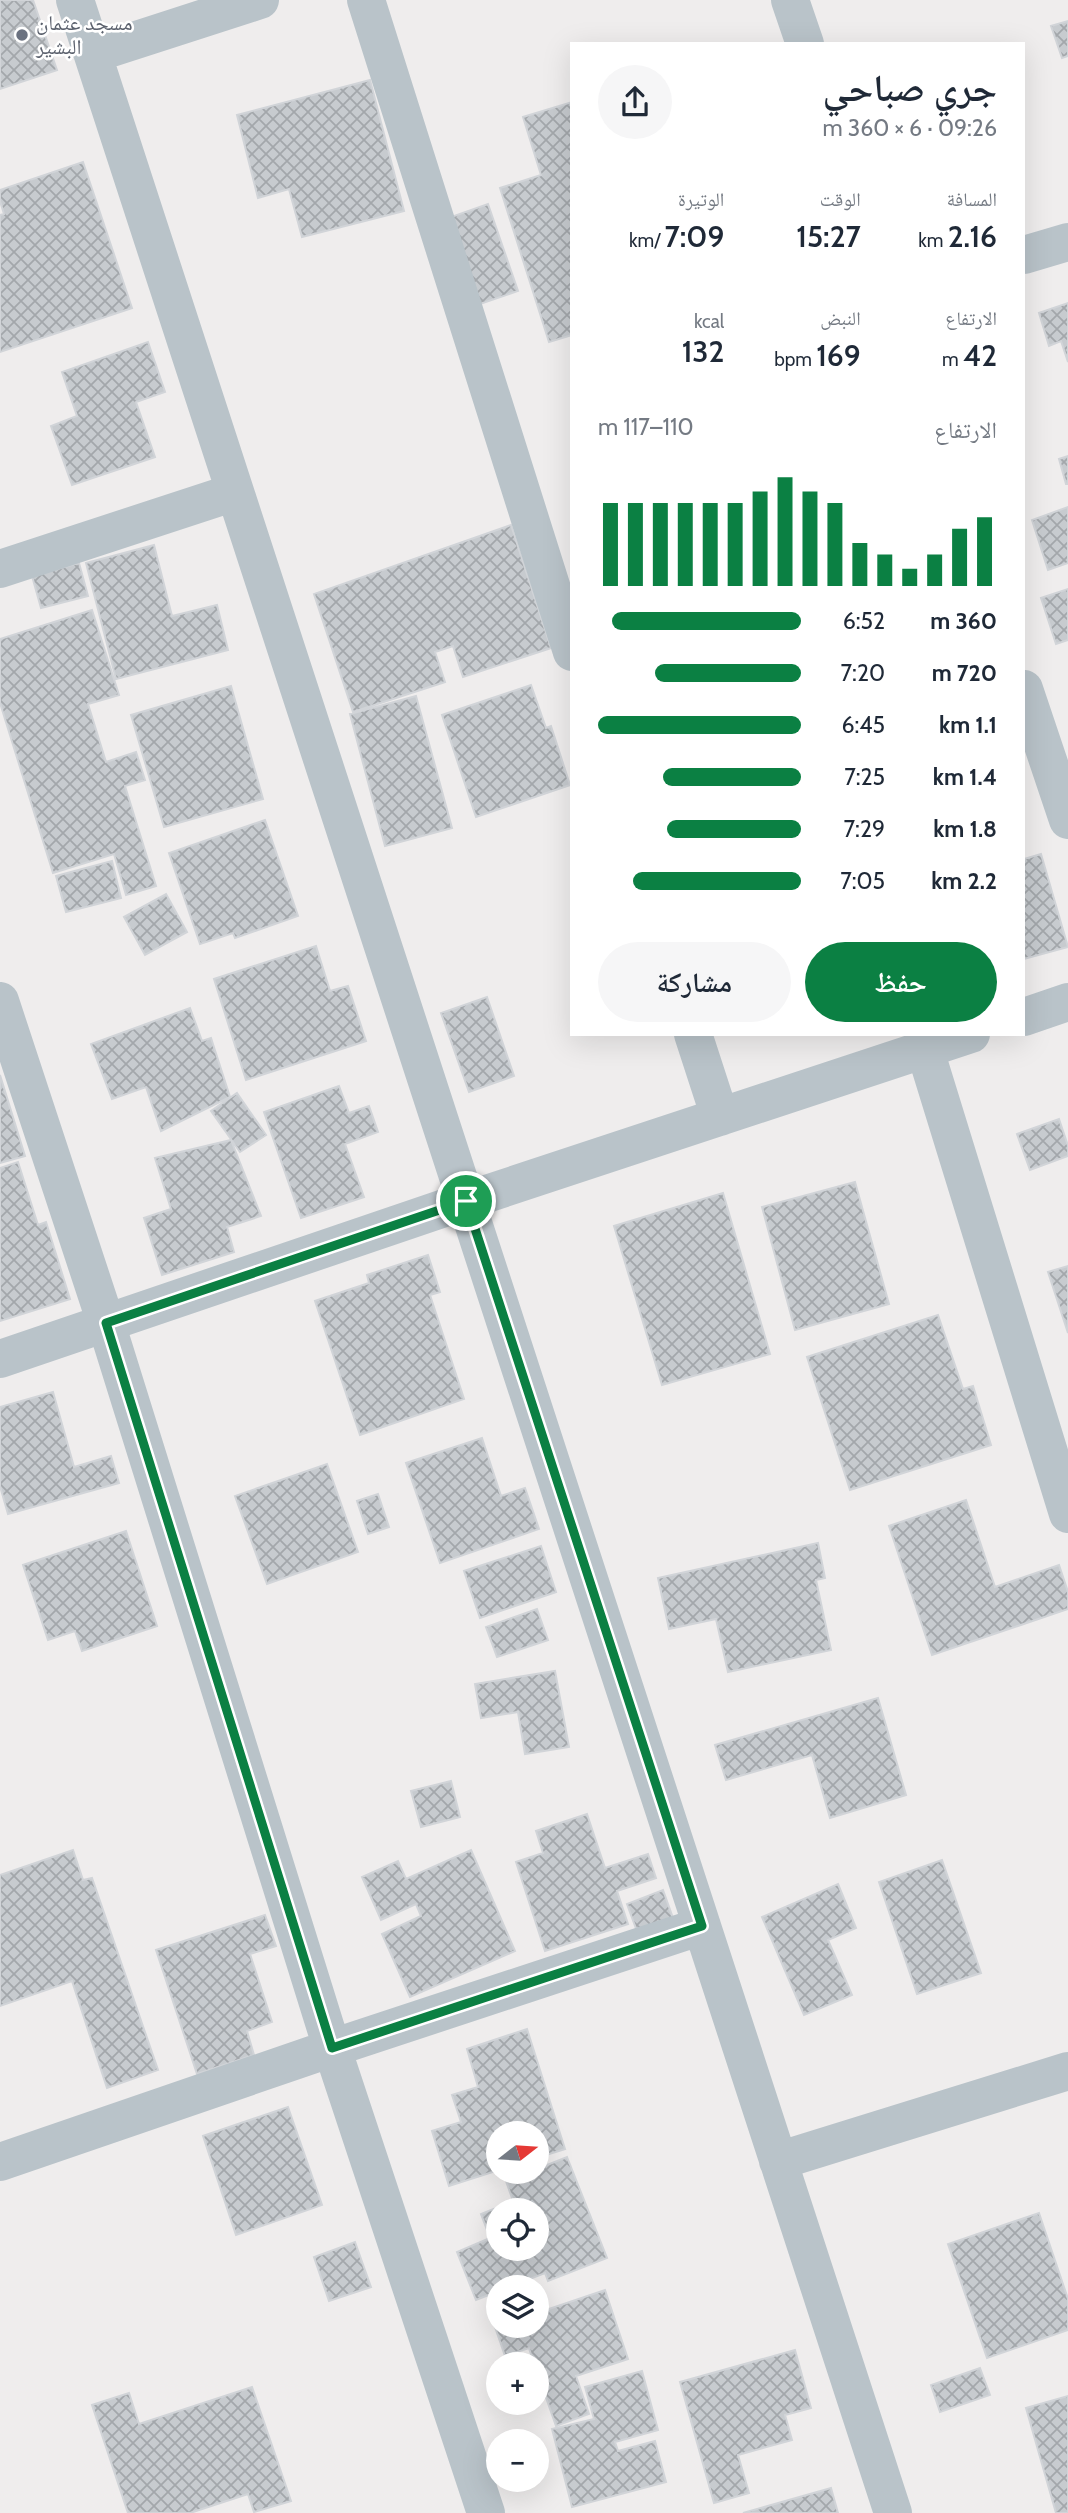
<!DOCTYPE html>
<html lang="ar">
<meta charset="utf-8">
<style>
:root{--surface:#fff;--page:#f6f6f7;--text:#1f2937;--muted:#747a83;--accent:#0b8043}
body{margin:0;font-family:Cabin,"Noto Naskh Arabic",sans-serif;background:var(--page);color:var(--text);direction:rtl;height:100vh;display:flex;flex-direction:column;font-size:26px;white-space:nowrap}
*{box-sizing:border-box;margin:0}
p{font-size:23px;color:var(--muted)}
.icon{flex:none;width:38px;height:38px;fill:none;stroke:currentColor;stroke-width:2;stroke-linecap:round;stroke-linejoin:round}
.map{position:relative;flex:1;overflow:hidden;direction:ltr}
.panel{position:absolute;left:570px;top:42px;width:455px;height:994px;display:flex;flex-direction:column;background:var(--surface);border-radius:0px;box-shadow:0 7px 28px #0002;direction:rtl}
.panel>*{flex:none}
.needle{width:46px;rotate:73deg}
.buttons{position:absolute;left:486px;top:2121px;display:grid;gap:14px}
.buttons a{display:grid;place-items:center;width:63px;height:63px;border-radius:50%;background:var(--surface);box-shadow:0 7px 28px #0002;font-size:35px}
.pin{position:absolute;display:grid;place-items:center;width:60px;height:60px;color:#fff;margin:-30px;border:4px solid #fff;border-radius:50%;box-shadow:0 2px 7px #0007}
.round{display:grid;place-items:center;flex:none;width:74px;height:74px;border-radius:37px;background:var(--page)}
.headline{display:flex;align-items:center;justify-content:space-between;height:119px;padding:0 28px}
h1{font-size:38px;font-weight:600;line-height:52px}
.figures{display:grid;grid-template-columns:repeat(3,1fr);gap:10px;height:119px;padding:7px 28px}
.figures div{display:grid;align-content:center}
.figures b{font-size:30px;font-weight:600}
.figures small{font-size:19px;font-weight:400}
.figures p{font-size:19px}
.chart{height:196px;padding:14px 28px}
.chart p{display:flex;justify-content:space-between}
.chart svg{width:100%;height:126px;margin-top:7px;stroke:var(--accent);stroke-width:6}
.cta{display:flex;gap:14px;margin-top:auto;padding:14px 28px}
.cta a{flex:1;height:80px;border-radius:42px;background:var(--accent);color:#fff;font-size:28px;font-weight:600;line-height:80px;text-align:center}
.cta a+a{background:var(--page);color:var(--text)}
ul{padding:0 28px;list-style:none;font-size:23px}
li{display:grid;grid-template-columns:112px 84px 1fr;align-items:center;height:52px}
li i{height:18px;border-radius:9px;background:var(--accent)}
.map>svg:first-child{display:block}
</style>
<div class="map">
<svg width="1068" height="2513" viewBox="0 0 1068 2513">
<defs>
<pattern id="building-cross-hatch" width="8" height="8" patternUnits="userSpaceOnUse" patternTransform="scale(1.75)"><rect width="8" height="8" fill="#c7cbcf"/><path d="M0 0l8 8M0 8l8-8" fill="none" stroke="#a3a7ab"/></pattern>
</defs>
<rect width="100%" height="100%" fill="#efeded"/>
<!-- building -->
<path fill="url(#building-cross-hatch)" stroke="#d1d4d8" stroke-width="2" fill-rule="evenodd" d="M0,0H33L57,70L0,89Z
M1068,21V56L1062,58L1051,26Z
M370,80L404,211L302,237L289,189L258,198L237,115Z
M572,102V335L549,342L500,188L541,175L523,117Z
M83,162L132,308L0,352V215L4,214L0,201V190Z
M488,204L518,291L480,304L451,217Z
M1068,303V362L1061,341L1049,346L1039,313Z
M148,342L165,392L136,402L155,457L72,485L51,426L77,416L62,372Z
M1068,456V484H1066L1059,459Z
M1068,507V563L1048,570L1032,520Z
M511,525L551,648L463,677L453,646L435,652L445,682L353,712L314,594Z
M154,545L172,616L217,605L228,650L116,679L86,563Z
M79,563L88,596L41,608L32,576Z
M1068,589V640L1056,644L1041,598Z
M92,610L119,695L88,704L106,762L136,752L145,780L125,786L156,886L126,895L114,854L53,873L0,703V639Z
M531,685L546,728L551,726L570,785L476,817L442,715Z
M231,686L263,799L164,827L131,715Z
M416,696L452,828L385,846L350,714Z
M265,820L298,916L235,938L233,933L200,944L169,853Z
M1041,854L1068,947L1024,959V859Z
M112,861L121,898L66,912L56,876Z
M166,894L187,932L145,955L124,917Z
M316,946L330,991L348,986L366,1041L246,1080L214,979Z
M487,997L514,1076L469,1092L441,1013Z
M190,1008L202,1041L211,1038L230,1097L161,1131L146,1087L112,1099L91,1044Z
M0,1075L25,1156L0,1163Z
M339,1086L349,1113L369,1106L378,1132L345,1144L364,1197L301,1218L264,1112Z
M237,1093L266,1135L240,1152L211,1111Z
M1059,1119L1068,1146V1156L1030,1170L1017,1134Z
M231,1140L261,1216L227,1227L234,1252L162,1275L144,1218L171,1209L155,1158Z
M18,1162L38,1225L46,1222L70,1299L0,1321V1168Z
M855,1182L889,1304L795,1330L762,1207Z
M723,1193L770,1354L662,1385L614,1226Z
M428,1255L440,1292L430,1295L464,1399L360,1435L315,1301L369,1283L367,1275Z
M1068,1266V1333L1048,1272Z
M938,1315L963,1389L973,1386L991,1445L850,1490L807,1357Z
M53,1392L74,1467L111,1456L119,1483L8,1514L0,1486V1407Z
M482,1438L501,1496L525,1488L539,1529L440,1563L406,1463Z
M327,1464L358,1552L267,1584L235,1496Z
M378,1494L389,1527L368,1534L357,1501Z
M966,1500L995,1587L1059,1565L1068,1592V1609L932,1655L889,1526Z
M126,1531L157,1626L82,1651L75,1631L48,1640L23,1565Z
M818,1543L825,1578L816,1580L831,1650L728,1672L716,1619L669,1629L658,1578Z
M541,1546L556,1592L480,1618L464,1571Z
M537,1609L548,1640L497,1657L486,1627Z
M555,1671L569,1747L525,1754L518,1712L481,1718L475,1684Z
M878,1698L906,1795L830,1818L812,1755L726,1780L715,1745Z
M451,1781L460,1817L421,1827L411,1791Z
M587,1814L605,1868L648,1854L656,1878L617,1891L628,1924L545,1951L516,1862L543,1853L536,1831Z
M73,1850L83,1880L92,1878L158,2070L107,2088L72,1981L0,2006V1875Z
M471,1850L515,1951L410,1997L382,1934L421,1916L416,1904L381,1920L362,1877L398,1861L406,1879Z
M942,1860L981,1973L917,1994L879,1882Z
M838,1884L856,1928L828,1940L852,1995L804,2015L762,1917Z
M663,1890L674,1921L638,1934L627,1904Z
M265,1915L276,1946L250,1954L272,2022L247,2031L254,2055L197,2074L156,1950Z
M527,2029L565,2149L537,2158V2133H499V2170L449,2186L432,2131L461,2122L452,2095L478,2087L467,2049Z
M288,2107L322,2205L236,2235L203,2136Z
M567,2157L607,2258L548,2281L545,2273L509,2287H499V2291L476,2300L457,2252L490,2238L481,2214L513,2201L506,2181L530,2172H537V2169ZM499,2210H537V2249H499Z
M1039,2213L1068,2299V2330L987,2358L948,2244Z
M355,2242L371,2287L329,2301L314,2257Z
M605,2290L628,2359L576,2376L589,2414L556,2426L537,2372V2364H534L529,2348L505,2356L495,2327L537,2326V2313Z
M795,2350L811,2408L785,2415L792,2440L738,2455L749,2493L714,2503L680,2382Z
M980,2368L990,2395L940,2412L931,2385Z
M642,2371L658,2430L615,2442L618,2451L655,2441L666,2482L572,2507L552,2429L594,2419L585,2387Z
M252,2387L291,2501L254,2512L248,2494L190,2513H128L92,2405L129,2393L139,2424Z
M1068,2396V2513H1056L1026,2408Z
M831,2488L838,2513H743Z"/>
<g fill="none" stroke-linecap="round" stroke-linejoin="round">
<!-- minor -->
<path stroke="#b9c3c9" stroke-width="38" d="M75,0L893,2513
M366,0L572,652
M790,0L805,44
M93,54L260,0
M1024,255L1068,242
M0,569L235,492
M1024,689L1068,820
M0,1001L106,1323L332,2048L486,2513
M1024,1017L1068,1002
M693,1034L720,1117
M925,1050L1068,1514
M0,1359L465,1201L971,1034
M778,2161L1068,2071
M0,2162L332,2048L702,1926"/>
</g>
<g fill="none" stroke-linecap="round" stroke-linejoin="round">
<!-- route casing -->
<g stroke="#fff" stroke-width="14">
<path id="route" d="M466,1201L702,1926L332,2048L106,1323Z"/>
</g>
<!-- route -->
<use href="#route" stroke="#0b8043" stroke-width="9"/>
</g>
<!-- markers -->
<circle fill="#6b7280" stroke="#fff" stroke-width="2.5" cx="22" cy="35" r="7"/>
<g text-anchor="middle" stroke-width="5" stroke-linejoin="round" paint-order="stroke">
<!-- worship labels -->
<g font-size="21" fill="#5b616d" stroke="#fff" text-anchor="start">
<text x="36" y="30">مسجد عثمان<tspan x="36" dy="24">البشير</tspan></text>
</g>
</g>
</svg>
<div class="buttons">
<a><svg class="needle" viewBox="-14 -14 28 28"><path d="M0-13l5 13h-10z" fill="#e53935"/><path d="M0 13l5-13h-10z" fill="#747a83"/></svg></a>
<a><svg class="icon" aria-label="locate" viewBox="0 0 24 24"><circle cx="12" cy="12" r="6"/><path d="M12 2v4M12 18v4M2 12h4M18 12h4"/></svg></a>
<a><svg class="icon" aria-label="layers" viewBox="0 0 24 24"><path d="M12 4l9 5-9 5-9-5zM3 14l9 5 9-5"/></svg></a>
<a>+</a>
<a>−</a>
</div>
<div class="pin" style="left:466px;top:1201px;background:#1e9e55"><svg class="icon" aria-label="arrive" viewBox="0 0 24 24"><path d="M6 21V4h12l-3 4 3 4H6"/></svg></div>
<section class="panel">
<div class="headline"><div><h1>جري صباحي</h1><p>09:26 · 6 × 360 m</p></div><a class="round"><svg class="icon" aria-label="share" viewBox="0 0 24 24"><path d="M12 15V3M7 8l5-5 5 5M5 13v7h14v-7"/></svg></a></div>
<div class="figures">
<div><p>المسافة</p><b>2.16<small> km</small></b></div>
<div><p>الوقت</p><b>15:27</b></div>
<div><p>الوتيرة</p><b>7:09<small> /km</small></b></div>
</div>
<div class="figures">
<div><p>الارتفاع</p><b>42<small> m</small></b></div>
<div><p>النبض</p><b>169<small> bpm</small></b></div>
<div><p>kcal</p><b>132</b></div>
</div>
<div class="chart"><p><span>الارتفاع</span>110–117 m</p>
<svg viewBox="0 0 160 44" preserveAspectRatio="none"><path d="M5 44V15M15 44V15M25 44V15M35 44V15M45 44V15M55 44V15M65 44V11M75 44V6M85 44V11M95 44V15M105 44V29M115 44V33M125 44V38M135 44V33M145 44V24M155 44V20"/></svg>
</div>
<ul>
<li><b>360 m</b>6:52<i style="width:93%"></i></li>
<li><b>720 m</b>7:20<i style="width:72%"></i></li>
<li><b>1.1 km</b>6:45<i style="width:100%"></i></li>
<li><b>1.4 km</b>7:25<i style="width:68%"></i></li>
<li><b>1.8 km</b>7:29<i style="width:66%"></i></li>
<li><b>2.2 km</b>7:05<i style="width:83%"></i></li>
</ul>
<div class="cta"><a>حفظ</a><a>مشاركة</a></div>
</section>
</div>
